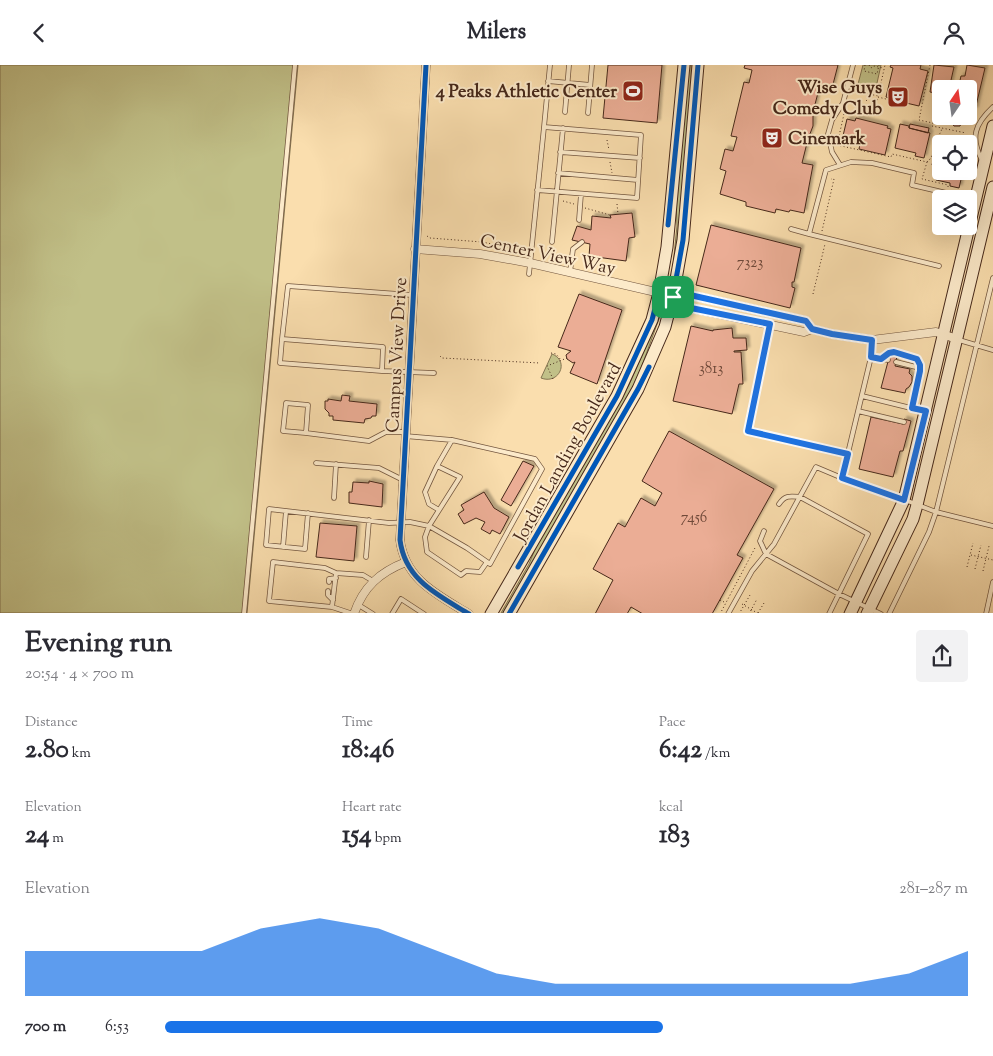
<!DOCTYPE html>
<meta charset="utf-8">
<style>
:root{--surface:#fff;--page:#f2f2f3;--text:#2b2b33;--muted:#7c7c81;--accent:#1a73e8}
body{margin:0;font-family:"Sorts Mill Goudy",serif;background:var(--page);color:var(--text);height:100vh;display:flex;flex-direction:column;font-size:19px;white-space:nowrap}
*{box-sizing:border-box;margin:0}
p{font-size:16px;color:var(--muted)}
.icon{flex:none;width:28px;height:28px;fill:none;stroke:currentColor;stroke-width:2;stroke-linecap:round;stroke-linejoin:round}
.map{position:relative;height:548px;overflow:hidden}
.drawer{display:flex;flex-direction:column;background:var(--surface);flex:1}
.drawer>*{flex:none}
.needle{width:32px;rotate:13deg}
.fabs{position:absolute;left:932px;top:15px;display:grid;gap:10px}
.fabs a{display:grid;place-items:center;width:45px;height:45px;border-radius:5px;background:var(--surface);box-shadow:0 5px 20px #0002;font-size:25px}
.pin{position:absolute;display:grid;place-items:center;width:42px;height:42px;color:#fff;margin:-21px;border-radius:10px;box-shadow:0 2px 8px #0006}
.round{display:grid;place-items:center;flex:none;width:52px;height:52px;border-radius:5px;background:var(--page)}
.overview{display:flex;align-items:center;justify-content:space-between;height:85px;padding:0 25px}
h1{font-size:28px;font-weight:800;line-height:38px}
.stats{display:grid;grid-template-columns:repeat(3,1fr);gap:8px;height:85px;padding:5px 25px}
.stats div{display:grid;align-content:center}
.stats b{font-size:25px;font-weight:800}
.stats small{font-size:14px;font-weight:400}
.stats p{font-size:14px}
.chart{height:140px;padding:10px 25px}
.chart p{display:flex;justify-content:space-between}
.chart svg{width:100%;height:90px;margin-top:5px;fill:var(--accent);opacity:.7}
ul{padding:0 25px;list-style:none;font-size:16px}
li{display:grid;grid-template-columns:80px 60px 1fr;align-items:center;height:38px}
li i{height:12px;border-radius:6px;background:var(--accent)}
header{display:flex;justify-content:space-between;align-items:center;height:65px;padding:0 25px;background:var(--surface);font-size:22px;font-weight:800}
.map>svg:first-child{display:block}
</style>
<header><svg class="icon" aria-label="back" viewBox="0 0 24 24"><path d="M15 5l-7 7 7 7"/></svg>Milers<svg class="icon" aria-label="person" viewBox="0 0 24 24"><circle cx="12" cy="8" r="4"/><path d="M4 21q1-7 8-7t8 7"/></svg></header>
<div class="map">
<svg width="993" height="549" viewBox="0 0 993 549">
<defs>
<filter id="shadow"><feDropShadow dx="3" dy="-3" stdDeviation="1" flood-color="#0004"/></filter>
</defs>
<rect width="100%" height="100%" fill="#fadeae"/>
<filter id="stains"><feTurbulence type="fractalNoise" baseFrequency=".004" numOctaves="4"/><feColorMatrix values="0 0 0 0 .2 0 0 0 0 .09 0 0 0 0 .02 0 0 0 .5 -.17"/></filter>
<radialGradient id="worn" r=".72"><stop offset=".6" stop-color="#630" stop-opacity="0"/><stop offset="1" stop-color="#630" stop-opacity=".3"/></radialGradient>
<!-- green -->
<path fill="#c1c088" stroke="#847451" d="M0,0H298L247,548H0Z
M688,0H691V23L680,164L673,201L677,161L676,134Z
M863,0H881L875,27L857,23Z
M659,246L661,247L660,251L632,328L504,548H501L529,499L540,472L629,320L648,276Z
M552,289C570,296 559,320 541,313Z"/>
<!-- building -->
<path fill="#ebad95" stroke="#46281a" filter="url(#shadow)" d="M608,0H662L657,58L603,53Z
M745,0H838L831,27L819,24L813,47V61L808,74L802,98L813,100L804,148L790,145L789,147L776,144L775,148L746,141V137L720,129L726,106L720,104L725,84L733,86L737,72L731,71L744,17L749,18L752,5L744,3Z
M891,0H921L920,4L928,6L919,41L889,34V33L886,32L893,3L890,2Z
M934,0L954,2L949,24H941V29L930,27Z
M967,0L985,3L975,45L969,43V24H958L961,11H965Z
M953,51H960L962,56L960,61H954L950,56Z
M856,53L888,61L887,63L891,64L885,90L859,84L860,79L842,75L847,54L855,56Z
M900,59L909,61V63L930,68L924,93L915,91L916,88L895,83Z
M910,59L929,63L928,68L909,63Z
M936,84L941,86L938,101L932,100Z
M941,88V106H963L959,123L950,121V118L936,115Z
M632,148L635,172L629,173L626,196L589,191L590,179L572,175L577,161L591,165L592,151L611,153L610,150Z
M711,160L801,183L794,217H792V222L795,223L790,243L696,220Z
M579,229L622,245L597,319L570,308L575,297L573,298L567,294L566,290L571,286L558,282Z
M691,261L713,266V265L732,263L733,273H746L747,285L734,286V287H741L743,319H739L732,349L673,336Z
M890,289L897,291L895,301L910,304L909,308L912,311V317L909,322L906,324L905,328L881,323Z
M342,330L350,331L349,336L377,339L376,351H372L371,353L365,354L364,358L333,355V351H329V348L325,344V336H328V334L341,336Z
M871,352L903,359L904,354L911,356L903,386H900L893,412L859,404Z
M669,366L774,424L737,490L743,493L712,549H643L631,542L627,549H595L613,515L593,504L618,458L625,462L641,433L655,441L662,428L642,416Z
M523,396L534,401L511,441L501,435Z
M369,416L383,419L382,442L349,438V427H352L353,417L369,418Z
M484,427L494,443L509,452L500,469L492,465L490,469L481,464L485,457L476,453L464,459L458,449L464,445L461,440Z
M320,458L357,461L354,496L316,492Z"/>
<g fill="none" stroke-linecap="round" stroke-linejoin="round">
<!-- lane casing -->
<g stroke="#73563f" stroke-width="5.5">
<path id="lane" d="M548,16L590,20
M565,47L569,0
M588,48L592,0
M544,62L550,0
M560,87L640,93
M982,95C970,72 975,59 993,42
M840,100L832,87L828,69L832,55L843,38L853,0
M558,108L638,115
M579,155L581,129
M791,164L809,169L826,105L851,97L872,98L914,108L912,120L955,130L964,134
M809,169L939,201
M552,177L563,63
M570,207L573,184L582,177
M529,209C534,160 539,111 544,62L641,70L637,133L537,125
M412,230L288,221L282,274L383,282L382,306L434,308
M770,259L748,366L848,389
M282,274L280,298L382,306
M959,275L993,285
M871,292L888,295
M881,294L889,288C901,287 920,289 920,304
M896,297L916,302L920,307L912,343
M862,331L923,346
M286,338L308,340L306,368L283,366Z
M858,346L904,357
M306,368L369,376L386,367H405
M405,371L452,375L535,394L542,404L490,499L467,483L429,461L460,412L437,401L452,375
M316,398L379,403L403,415
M437,401L425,427L429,439L439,445
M842,413L871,292L872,275
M334,433L336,399
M779,439C785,430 790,431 800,432L868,469L829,549
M308,448L305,484L266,480L269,444L389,458L410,457L429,461L425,472L427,487L461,510L466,506L480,507L487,497
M764,466L760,476L766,489L839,529L881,549
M283,482L286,446
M366,492L369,455
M329,517V514L336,513
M328,526V530L333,535
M357,539L373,549
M332,542L336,508
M244,549L295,0
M353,549L332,542L269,536L273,497L325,503L336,508L363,510L373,516
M392,549L401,534L424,549
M728,549L752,506L774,479L816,402L854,418L882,426L936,447L993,461
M889,549L929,467L936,447L993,213
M986,549L993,517"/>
</g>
<!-- street casing -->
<g stroke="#73563f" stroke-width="9">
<path id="street" d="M426,0L400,475C405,515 438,530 469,549
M415,184L480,189L530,198L673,231L690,230L806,256L812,264
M673,231L686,242L804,267L812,264L832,269L872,275L936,267L957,274
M354,549C363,522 380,507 406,497"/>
</g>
<!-- secondary casing -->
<g stroke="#46281a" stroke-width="13">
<path id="secondary" d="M491,549L617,331L652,255L659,228L667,182L684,0
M509,549L638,324L665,262L673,231L683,175L698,0
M850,549L904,435L993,61
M867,549L913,454L917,440L993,122"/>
</g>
<!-- path -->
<path stroke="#46281a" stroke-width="1" stroke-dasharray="1 2.5" stroke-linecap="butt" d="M865,0L864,6L877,9L879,0
M869,0L871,3L874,1L883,3
M930,0L919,55L933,58L932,61L966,68
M855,18L853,25L878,31L885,0
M878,32L894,36L889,41
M866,36L869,33L871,26
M895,37L906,39L905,41
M875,42L878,32
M844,49L837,80L891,92L892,89L927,97L922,114L948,120V123
M607,75L609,85
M610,97L612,108
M927,97C935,91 932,82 937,74C939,69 941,68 942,63
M563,136L574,139
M617,139L618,149
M585,143L610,150
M822,166L834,114H831
M427,171L430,173L482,177L523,185
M813,229L825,179
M551,288L556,289L561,295
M440,291L442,293L540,298
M553,314L547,301L567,293
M971,490L993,495
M967,502L973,478
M975,504L981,480
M983,506L989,481
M720,535L726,538
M742,539L759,549
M758,548L764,538
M720,549L756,481
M739,549L750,530
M749,549L757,534"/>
<!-- lane -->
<use href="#lane" stroke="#fceaca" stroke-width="4"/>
<!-- street -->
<use href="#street" stroke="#fceaca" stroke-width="8"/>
<!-- secondary -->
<use href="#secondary" stroke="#fceaca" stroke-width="11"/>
<!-- cycleway casing -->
<g stroke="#fceaca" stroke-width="8">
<path id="cycleway" d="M426,0L400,475C405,515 438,530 469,549
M668,160L684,0
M673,231L683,175L698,0
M518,502L617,331L652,255L659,228
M509,549L638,324L649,302"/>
</g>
<!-- cycleway -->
<use href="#cycleway" stroke="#0057b8" stroke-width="5"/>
</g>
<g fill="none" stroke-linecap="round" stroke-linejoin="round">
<!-- route casing -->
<g stroke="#fff" stroke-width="10">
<path id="route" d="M690,230L806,256L812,264L832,269L872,275L871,292L881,294L889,288L894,287L917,294L920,300V306L912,343L926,346L904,435L842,413L848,389L748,366L770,259L686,242L673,232Z"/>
</g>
<!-- route -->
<use href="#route" stroke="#1a73e8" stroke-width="6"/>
</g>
<!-- icons -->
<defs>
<g id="stadium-square" transform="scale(1.125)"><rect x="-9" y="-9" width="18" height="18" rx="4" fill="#8f2418" stroke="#fceaca"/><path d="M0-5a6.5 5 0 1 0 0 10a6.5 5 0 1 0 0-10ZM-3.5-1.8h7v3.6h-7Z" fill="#fff"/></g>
<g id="theatre-square" transform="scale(1.125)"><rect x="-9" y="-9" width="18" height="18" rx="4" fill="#8f2418" stroke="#fceaca"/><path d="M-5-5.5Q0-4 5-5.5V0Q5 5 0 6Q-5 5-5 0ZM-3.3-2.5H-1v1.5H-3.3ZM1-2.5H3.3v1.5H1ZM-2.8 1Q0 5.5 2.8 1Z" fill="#fff"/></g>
</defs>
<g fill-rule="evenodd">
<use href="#stadium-square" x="633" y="26"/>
<use href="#theatre-square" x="898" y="32"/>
<use href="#theatre-square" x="772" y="73"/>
</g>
<g text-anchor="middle" stroke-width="4" stroke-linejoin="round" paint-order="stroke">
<!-- number labels -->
<g font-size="15" fill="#6f4939">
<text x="750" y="202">7323</text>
<text x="711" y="308">3813</text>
<text x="694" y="457">7456</text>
</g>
<!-- poi labels -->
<g font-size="18" font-weight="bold" fill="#46281a" stroke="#fceaca" text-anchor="end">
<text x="882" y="28">Wise Guys<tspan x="882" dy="21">Comedy Club</tspan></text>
<text x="617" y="32">4 Peaks Athletic Center</text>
<text x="788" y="79" text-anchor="start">Cinemark</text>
</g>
<!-- street labels -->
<g font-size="18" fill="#46281a" stroke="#fceaca">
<text transform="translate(548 189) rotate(12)" y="6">Center View Way</text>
<text transform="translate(396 290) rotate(-87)" y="6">Campus View Drive</text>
<text transform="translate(567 387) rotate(-61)" y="6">Jordan Landing Boulevard</text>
</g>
</g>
<rect width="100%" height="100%" filter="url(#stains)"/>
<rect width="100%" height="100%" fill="url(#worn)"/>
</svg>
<div class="fabs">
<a><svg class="needle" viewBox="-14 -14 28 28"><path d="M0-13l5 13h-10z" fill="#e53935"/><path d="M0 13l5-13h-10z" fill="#7c7c81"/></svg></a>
<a><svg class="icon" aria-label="locate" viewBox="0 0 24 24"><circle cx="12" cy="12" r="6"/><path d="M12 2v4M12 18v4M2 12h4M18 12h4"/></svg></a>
<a><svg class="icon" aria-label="layers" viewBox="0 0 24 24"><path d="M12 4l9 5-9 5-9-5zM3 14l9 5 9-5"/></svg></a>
</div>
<div class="pin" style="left:673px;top:232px;background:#1e9e55"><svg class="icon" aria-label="arrive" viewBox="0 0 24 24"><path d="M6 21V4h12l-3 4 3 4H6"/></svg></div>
</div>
<section class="drawer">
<div class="overview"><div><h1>Evening run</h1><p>20:54 · 4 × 700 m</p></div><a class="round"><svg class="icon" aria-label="share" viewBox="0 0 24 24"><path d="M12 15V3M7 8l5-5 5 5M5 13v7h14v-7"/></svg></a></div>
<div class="stats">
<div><p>Distance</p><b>2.80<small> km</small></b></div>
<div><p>Time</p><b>18:46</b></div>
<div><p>Pace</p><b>6:42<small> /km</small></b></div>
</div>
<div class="stats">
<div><p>Elevation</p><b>24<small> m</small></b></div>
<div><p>Heart rate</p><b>154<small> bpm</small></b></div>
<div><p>kcal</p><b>183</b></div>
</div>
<div class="chart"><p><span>Elevation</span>281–287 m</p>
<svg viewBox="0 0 160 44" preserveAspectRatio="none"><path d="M0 44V22L10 22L20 22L30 22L40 11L50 6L60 11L70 22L80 33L90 38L100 38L110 38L120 38L130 38L140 38L150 33L160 22V44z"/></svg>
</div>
<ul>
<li><b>700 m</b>6:53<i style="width:62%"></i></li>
</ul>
</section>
